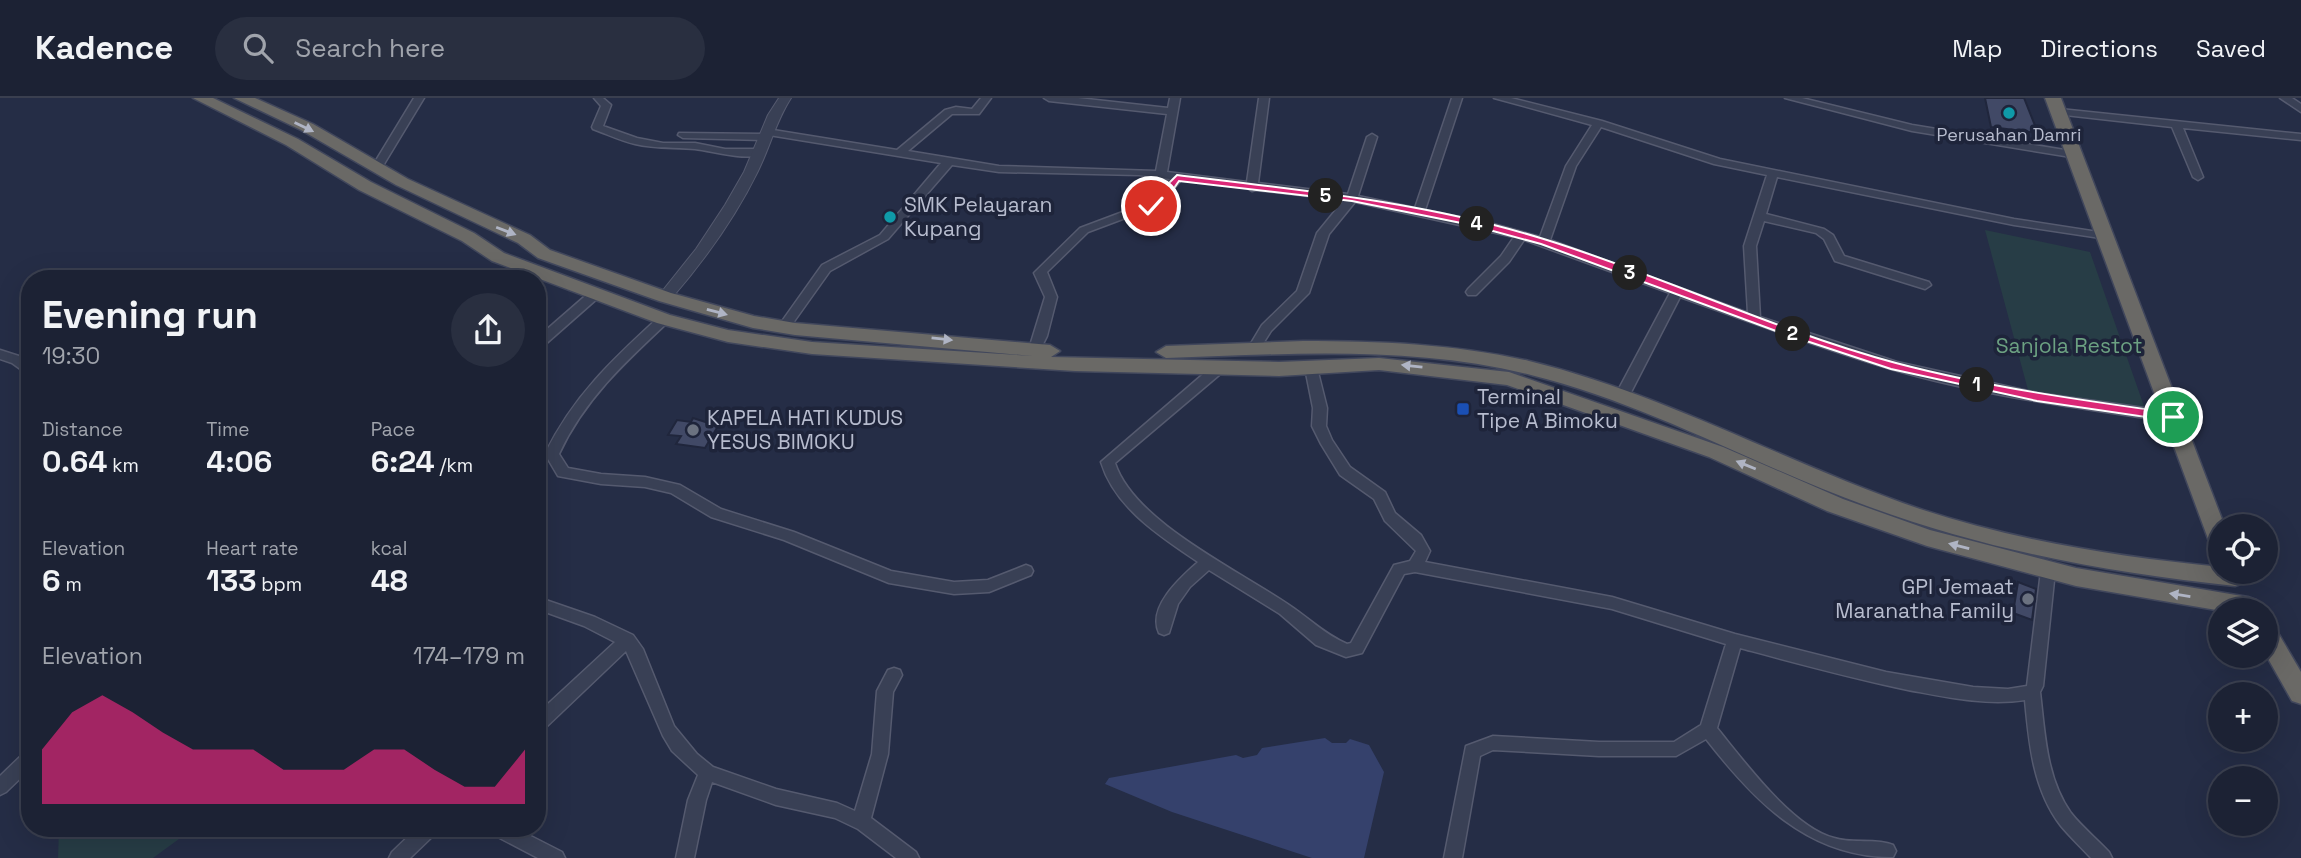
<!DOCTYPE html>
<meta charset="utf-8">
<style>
:root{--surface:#1c2234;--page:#292f40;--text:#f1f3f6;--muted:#a0a4ac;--line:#3a3f4f;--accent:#db2777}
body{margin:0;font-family:"Space Grotesk",sans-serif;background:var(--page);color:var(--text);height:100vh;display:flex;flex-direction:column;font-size:26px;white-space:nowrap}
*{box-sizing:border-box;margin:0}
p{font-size:23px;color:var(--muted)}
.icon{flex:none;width:38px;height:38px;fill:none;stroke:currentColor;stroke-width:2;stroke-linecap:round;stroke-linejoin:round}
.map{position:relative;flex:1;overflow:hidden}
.details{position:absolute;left:21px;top:172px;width:525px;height:567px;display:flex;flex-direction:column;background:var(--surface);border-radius:28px;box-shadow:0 7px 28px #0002,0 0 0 2px var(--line)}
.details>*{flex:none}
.controls{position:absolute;left:2208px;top:416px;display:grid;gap:14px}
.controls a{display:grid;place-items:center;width:70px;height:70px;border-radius:50%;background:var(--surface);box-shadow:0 7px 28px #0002,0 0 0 2px var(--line);font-size:35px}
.pin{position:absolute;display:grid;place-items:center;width:60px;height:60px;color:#fff;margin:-30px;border:4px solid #fff;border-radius:50%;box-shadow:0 2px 7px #0007}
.km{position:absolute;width:35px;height:35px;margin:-18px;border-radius:50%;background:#222;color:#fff;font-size:19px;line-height:35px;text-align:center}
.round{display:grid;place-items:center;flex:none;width:74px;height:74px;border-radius:37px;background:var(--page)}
.overview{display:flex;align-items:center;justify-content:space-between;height:119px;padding:0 21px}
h1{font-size:38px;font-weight:700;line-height:52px}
.stats{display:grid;grid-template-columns:repeat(3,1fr);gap:10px;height:119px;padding:7px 21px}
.stats div{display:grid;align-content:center}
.stats b{font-size:30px;font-weight:700}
.stats small{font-size:19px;font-weight:400}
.stats p{font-size:19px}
.chart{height:196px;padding:14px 21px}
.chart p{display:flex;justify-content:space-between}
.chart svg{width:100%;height:126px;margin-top:7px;fill:var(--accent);opacity:.7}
header{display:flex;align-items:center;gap:42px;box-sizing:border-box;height:98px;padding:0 35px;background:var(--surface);border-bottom:2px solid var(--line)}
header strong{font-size:33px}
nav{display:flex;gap:38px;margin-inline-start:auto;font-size:24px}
.search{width:490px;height:63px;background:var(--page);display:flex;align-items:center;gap:18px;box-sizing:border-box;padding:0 24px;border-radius:38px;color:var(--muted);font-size:26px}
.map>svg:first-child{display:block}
</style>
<header>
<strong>Kadence</strong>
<div class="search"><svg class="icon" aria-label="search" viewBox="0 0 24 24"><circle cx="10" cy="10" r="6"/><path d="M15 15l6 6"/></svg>Search here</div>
<nav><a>Map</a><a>Directions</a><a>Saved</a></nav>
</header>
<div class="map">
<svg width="2301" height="760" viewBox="0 0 2301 760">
<rect width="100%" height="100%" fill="#252d46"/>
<!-- green -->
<path fill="#273d46" d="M1985,132L2090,154L2145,311L2028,292Z
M59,730H194L153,760H58Z"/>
<!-- water -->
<path fill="#35416c" d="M1325,640L1332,645H1346L1350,641L1369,647L1384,674L1364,760H1312L1172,714L1105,686L1109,680L1236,657L1243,660L1257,657L1262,650Z"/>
<!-- building -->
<path fill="#414966" stroke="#20263c" stroke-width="2" d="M1985,0H2024L2038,35L1991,29Z
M693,320L718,328L705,350L676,346L681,338L668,337L677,322L691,324Z
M2018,484L2036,491L2032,522L2013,515Z"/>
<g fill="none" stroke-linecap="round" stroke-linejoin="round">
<!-- minor casing -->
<g stroke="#555a6f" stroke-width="3">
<path id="minor" d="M414,0H424L381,71H373L372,69Z
M594,0H603L611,7L603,28L637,40L663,45H695L725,51H760L765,54C750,65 714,53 695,51C675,49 655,51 635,46C621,43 607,36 593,31L592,29L601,8Z
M981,0H991L979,16H952L908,53L999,68L1156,73L1167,16L1049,3L1044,0H1078L1168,10L1170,0H1180L1167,74L1247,84L1259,0H1269L1258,85L1348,96L1367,39L1372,36L1377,39L1358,98L1415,110L1452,0H1462L1425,112L1493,126L1540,139L1566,68L1592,27L1494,0H1511L1602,23L1720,61L2014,121L2111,136L2113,138L2107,141L2014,127L1777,79L1766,116L1824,131L1833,137L1844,158L1929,184L1931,187L1925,191L1835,163L1824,141L1816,135L1764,123L1756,148L1760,219L1897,264L2037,295L2173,314L2180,319L2173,324C2079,310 1983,298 1891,271C1820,250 1750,224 1680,199L1628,300L1621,305L1614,300L1670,195L1524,142L1509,164L1476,197H1468L1466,194L1468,191L1501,158L1514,139L1355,104L1329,136L1309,195L1271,233L1257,255L1253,256L1247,252L1262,227L1297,193L1317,135L1344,102L1256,92L1252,93L1247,90L1181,82L1160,107L1088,134L1047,174L1057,199L1047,238L1039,254H1031L1029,251L1045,199L1034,175L1080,130L1152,103L1170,81L1139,77L999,74L952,67L888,141L830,173L788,232H780L778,229L780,226L822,167L880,137L941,65L769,37V41L765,42L683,40L678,37L679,35L763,36V32L767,31L897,52L945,12L956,9L972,11ZM1601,29L1714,66L1767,77L1744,148L1748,215L1550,142L1576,68Z
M1785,0H1802L1912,27L2077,54L2082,57L2077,60L1912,33Z
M2280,0H2292L2301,6V14Z
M2060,11L2301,36V42L2183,30L2203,79L2198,82L2193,79L2172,29L2056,16L2055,14Z
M595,192L601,196L599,199L541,250L537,251V240L591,193Z
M664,217L670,221L668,224C625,264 584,302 559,356L568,370L601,376L645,379L680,387L721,411L794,434L891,473L954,484L988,482L1026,467L1031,469L1033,473L1031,477L989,494L954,496L889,485L784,442L711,419L671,395L645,389L601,386L558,378L545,356C573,298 613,261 660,218Z
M0,252L22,259L30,267V278L12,265L0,261Z
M1220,265L1225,266L1226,269L1225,272L1115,365C1134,424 1240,473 1289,507C1310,521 1324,536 1347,546L1351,545L1394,467L1410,463L1416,453L1385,423L1374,401L1340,377L1321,346L1312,328L1313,310L1305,270L1311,266L1317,270L1327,310L1326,328L1332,342L1350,369L1385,394L1395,415L1421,437L1430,453L1425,464L1612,499L1735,536L1886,574L1973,589L2008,591L2027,588L2041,473L2043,469H2053L2055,473L2043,588L2040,594C2045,635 2046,680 2071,715C2082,729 2097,741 2109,754L2112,760H2091C2081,749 2070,739 2061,728C2033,692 2029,645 2025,602C1986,608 1946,599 1908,592C1851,580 1796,565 1740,550L1717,630C1744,663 1792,729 1834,740C1853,746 1875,740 1893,747L1896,753L1893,759C1807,760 1752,700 1706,641L1676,658H1599L1493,652L1480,658L1462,760H1444L1466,648L1493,638L1599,644H1674L1701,627L1726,546L1612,511L1415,474L1404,476L1362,555L1346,559L1316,547L1280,516L1209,472L1190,489L1178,506L1169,535L1164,537L1159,535C1147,509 1180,480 1198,464C1160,438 1115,410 1101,364L1215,266Z
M537,499L595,519L633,537L643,551L674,628L697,656L713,669L776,691L837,705L855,713L872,656L877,593L888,572L894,570L900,572L902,577L893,594L888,656L871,720L916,754L919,760H896L858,731L835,720L776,707L712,684L706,702L694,760H676L688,702L698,677L672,653L663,638L626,553L543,632L537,634V616L615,544L584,528L537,511Z
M30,653V671L6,694L0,697V678L24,655Z
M417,730H438L435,736L410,760H389L392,754Z
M489,730H515L562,754L565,760H538L492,736Z"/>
</g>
<!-- tertiary casing -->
<g stroke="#555a6f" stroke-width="2">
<path id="tertiary" d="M779,0H791C776,23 770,49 758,73C735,120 704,163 670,202H660L657,199L660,196L696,151L725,107L744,74L768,17Z"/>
</g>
<!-- trunk casing -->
<g stroke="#41475c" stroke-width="3">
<path id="trunk" d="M193,0H213L298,41L371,84L474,135L504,155L670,217L728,232L812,244L1033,258L795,237L753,230L659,203L538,160L518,145L396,87L301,32L234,0H255L313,26L408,81L530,137L550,152L671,195L754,218L795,225L1050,247L1060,253L1051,259L1279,264L1379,260L1509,274L1723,349L1843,401L1930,432L2076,470L2248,499L2256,502L2259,508L2257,513H2222L2076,488L1927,448L1827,413L1709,359L1507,287L1379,272L1279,278L1075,273L812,256L728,244L657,225L492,163L462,143L359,92L286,47Z
M2045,0H2061L2225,429H2221V454L2213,452L2210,446Z
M1303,243C1380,243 1455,246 1529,263C1665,296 1788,366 1920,411C2017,443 2119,459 2221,469V474H2244L2246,479L2243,485L2235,488C2109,475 1986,452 1867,408C1754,367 1648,306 1531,277C1412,247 1287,256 1166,260L1156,254L1166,248Z
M2266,526L2274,528L2301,574V606L2292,603L2266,557Z"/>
</g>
<!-- minor -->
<use href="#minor" fill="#394055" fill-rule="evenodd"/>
<!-- tertiary -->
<use href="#tertiary" fill="#394055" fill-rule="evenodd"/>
<!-- trunk -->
<use href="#trunk" fill="#6a6966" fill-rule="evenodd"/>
</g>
<!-- one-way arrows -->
<defs><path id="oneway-solid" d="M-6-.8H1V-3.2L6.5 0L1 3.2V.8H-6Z" transform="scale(1.75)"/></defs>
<g fill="#afb4c4">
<use href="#oneway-solid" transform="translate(304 29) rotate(26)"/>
<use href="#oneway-solid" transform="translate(506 133) rotate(21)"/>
<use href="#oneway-solid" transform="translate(717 214) rotate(15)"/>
<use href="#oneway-solid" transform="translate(942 241) rotate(6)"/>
<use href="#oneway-solid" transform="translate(1412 268) rotate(-174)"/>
<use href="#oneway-solid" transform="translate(1746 367) rotate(-158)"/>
<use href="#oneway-solid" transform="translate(1959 448) rotate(-166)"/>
<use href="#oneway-solid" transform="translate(2180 497) rotate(-171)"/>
</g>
<!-- route -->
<path fill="#db2777" stroke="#fff" stroke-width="2" d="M1177,77C1301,92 1426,104 1547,142C1665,179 1777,233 1896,265C1987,289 2080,302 2173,315L2178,319L2173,323L2037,303L1891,271L1776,233L1541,146L1471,127L1352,103L1179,83C1171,94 1162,111 1147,110V107Z"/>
<!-- markers -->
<g fill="#0f9aa8" stroke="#1e243a" stroke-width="2.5">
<circle cx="2009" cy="15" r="7"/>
<circle cx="890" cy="119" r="7"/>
</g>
<rect fill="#1a4fb4" stroke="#1e243a" stroke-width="2.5" x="1456" y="304" width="14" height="14" rx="3.5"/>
<g fill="#6b7280" stroke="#1e243a" stroke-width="2.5">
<circle cx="693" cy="332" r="7"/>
<circle cx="2028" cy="501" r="7"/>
</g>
<g text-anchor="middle" stroke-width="7" stroke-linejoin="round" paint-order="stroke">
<!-- far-poi labels -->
<g font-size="18" fill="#b7bcce" stroke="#1e243a">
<text x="2009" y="43">Perusahan Damri</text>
</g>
<!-- poi labels -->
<g font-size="21" fill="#b7bcce" stroke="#1e243a" text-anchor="start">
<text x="904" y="114">SMK Pelayaran<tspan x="904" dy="24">Kupang</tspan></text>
<text x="1477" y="306">Terminal<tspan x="1477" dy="24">Tipe A Bimoku</tspan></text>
<text x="707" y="327">KAPELA HATI KUDUS<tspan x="707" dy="24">YESUS BIMOKU</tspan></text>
<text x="2014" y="496" text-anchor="end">GPI Jemaat<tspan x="2014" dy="24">Maranatha Family</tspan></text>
</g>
<!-- park labels -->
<g font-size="21" fill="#6ca182" stroke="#1e243a">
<text x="2069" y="255">Sanjola Restot</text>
</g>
</g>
</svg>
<div class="controls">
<a><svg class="icon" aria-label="locate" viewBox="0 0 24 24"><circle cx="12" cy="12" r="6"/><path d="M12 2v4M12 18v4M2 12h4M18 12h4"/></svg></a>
<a><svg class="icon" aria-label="layers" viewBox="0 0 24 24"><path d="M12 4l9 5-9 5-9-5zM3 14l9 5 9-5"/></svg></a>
<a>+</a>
<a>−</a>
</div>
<div class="pin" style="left:2173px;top:319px;background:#1e9e55"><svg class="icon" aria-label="arrive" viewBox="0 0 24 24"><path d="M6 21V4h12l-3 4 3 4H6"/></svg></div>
<div class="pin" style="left:1151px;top:108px;background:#d93025"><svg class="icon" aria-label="check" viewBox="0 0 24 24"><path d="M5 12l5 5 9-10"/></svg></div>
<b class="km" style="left:1977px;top:287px">1</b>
<b class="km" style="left:1793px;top:236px">2</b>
<b class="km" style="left:1630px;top:175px">3</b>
<b class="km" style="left:1477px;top:126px">4</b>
<b class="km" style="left:1326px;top:98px">5</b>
<section class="details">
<div class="overview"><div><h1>Evening run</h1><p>19:30</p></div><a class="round"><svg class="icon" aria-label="share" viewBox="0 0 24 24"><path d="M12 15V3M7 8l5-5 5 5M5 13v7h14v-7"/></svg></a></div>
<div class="stats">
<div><p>Distance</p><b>0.64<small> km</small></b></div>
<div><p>Time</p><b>4:06</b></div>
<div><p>Pace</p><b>6:24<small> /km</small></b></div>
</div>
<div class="stats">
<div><p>Elevation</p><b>6<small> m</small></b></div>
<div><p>Heart rate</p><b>133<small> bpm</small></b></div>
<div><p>kcal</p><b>48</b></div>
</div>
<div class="chart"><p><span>Elevation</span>174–179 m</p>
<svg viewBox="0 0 160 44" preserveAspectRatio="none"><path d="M0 44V25L10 12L20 6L30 12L40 19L50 25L60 25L70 25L80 32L90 32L100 32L110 25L120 25L130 32L140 38L150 38L160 25V44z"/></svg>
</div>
</section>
</div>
